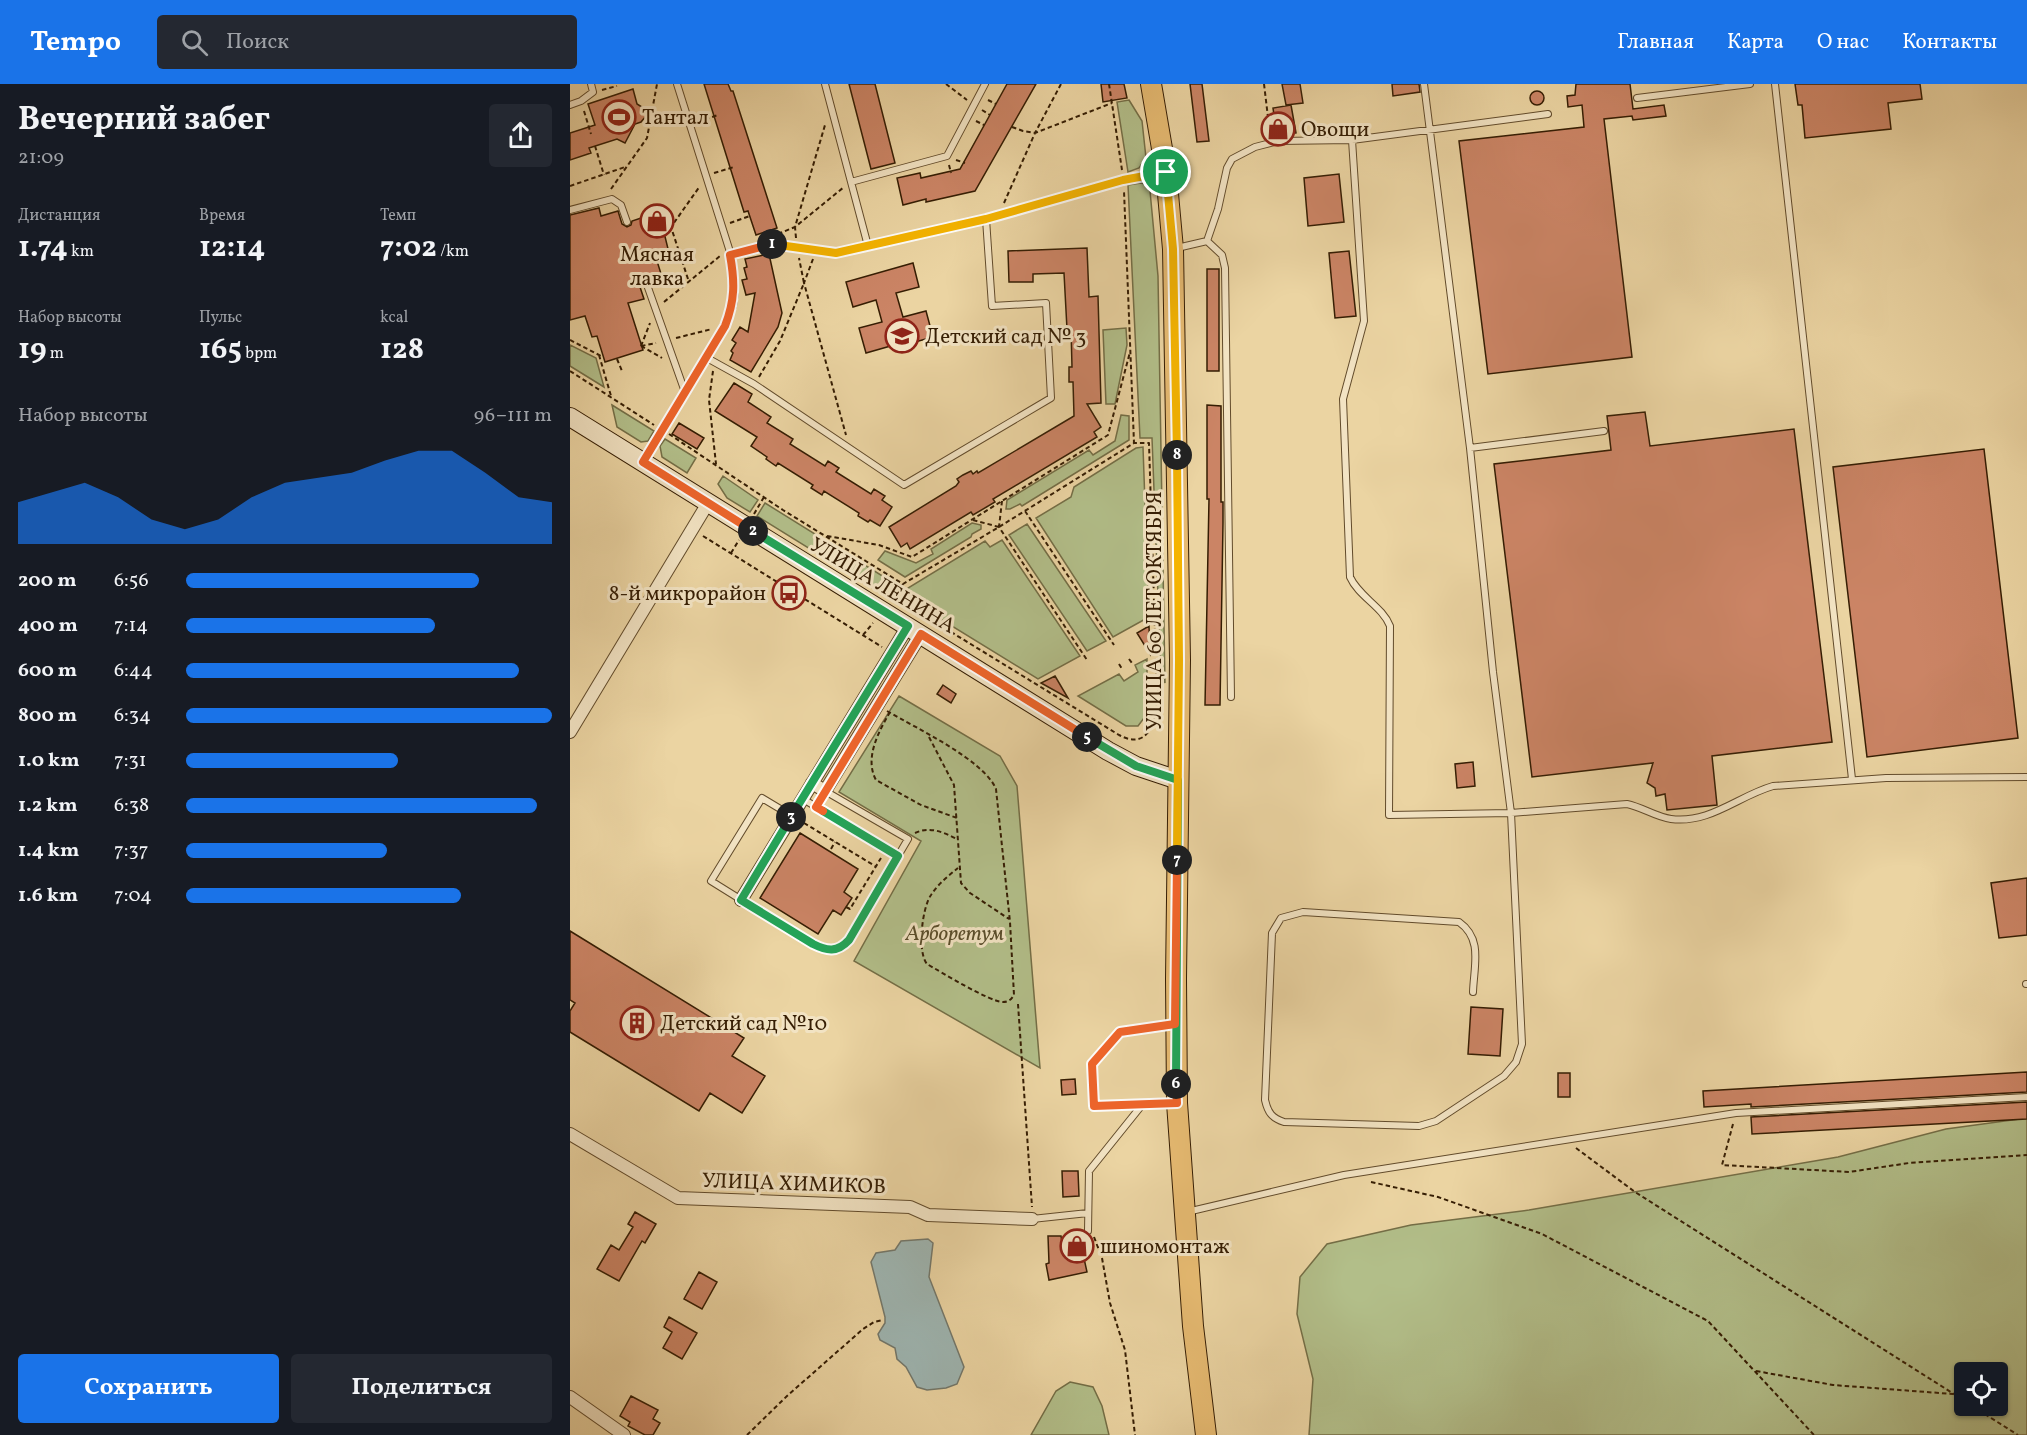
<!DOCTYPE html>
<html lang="ru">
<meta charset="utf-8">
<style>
:root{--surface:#171b24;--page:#242831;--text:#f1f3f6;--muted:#9ea1a6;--accent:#1a73e8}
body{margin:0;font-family:Vollkorn,serif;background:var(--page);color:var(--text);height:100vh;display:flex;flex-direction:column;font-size:22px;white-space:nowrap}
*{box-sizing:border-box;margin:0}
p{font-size:20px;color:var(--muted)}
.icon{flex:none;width:33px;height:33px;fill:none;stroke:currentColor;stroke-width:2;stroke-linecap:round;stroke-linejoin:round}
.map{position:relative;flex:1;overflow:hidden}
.sheet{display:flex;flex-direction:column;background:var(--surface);width:570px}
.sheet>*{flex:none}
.buttons{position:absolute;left:1384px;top:1278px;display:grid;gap:12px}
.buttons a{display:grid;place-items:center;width:54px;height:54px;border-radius:6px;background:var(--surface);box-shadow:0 2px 4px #0004;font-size:30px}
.pin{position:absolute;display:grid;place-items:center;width:51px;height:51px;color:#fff;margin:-26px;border:3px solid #fff;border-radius:50%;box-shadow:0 2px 6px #0007}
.km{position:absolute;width:30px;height:30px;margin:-15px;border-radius:50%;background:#222;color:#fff;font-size:16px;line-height:30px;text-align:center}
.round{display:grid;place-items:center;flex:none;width:63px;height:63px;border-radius:6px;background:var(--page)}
.head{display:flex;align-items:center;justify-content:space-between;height:102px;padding:0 18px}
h1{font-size:33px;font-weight:700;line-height:45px}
.stats{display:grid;grid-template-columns:repeat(3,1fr);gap:9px;height:102px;padding:6px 18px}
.stats div{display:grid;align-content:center}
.stats b{font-size:30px;font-weight:700}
.stats small{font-size:16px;font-weight:400}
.stats p{font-size:16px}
.chart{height:168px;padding:12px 18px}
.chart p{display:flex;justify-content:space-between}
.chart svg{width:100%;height:108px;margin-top:6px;fill:var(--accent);opacity:.7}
.cta{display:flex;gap:12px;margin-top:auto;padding:12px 18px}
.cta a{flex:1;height:69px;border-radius:6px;background:var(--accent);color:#fff;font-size:24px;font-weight:700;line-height:69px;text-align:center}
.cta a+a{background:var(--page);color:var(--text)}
ul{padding:0 18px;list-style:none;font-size:20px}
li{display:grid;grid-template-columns:96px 72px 1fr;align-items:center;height:45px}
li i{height:15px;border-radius:8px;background:var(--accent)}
header{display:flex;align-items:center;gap:36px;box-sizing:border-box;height:84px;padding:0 30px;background:var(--accent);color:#fff}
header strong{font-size:28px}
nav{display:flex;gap:33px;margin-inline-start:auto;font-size:21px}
.search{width:420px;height:54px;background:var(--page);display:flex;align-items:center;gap:15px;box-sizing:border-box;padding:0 21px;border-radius:6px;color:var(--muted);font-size:22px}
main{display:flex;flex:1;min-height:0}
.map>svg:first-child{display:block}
</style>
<header>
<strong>Tempo</strong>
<div class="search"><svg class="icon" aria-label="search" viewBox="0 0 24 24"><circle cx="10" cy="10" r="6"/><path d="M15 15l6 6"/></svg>Поиск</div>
<nav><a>Главная</a><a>Карта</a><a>О нас</a><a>Контакты</a></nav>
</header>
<main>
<section class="sheet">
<div class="head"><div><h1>Вечерний забег</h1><p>21:09</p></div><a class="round"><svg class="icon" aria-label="share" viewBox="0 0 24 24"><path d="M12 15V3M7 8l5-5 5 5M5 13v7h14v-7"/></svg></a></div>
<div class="stats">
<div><p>Дистанция</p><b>1.74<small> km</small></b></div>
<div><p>Время</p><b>12:14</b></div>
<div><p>Темп</p><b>7:02<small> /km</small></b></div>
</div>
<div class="stats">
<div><p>Набор высоты</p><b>19<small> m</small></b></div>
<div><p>Пульс</p><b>165<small> bpm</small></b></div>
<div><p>kcal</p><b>128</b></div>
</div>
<div class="chart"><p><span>Набор высоты</span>96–111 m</p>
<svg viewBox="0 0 160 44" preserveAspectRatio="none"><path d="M0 44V27L10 23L20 19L30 25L40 34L50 38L60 34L70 25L80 19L90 17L100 15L110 10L120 6L130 6L140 15L150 25L160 27V44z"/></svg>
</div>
<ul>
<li><b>200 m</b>6:56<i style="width:80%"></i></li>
<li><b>400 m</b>7:14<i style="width:68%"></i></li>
<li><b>600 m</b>6:44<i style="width:91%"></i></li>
<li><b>800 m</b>6:34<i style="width:100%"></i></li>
<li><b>1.0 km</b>7:31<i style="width:58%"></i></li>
<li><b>1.2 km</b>6:38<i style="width:96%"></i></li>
<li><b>1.4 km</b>7:37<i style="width:55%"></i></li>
<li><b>1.6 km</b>7:04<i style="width:75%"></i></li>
</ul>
<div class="cta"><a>Сохранить</a><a>Поделиться</a></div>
</section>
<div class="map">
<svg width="1457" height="1351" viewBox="0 0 1457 1351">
<rect width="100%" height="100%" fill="#ebd4a2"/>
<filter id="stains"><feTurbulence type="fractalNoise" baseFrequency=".00333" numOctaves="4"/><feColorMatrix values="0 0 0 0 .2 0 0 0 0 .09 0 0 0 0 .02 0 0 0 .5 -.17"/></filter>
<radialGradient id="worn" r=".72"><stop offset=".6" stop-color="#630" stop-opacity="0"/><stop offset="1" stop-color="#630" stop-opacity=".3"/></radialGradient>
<!-- green -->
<path fill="#b2be89" stroke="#746e46" stroke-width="1.5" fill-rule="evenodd" d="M559,16L572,37L576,74L569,84L558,88L547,18Z
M571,99L575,100L580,107L588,192L595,599L591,589L582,354H570L558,101Z
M556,244L557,261L545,320H536L533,246Z
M0,261L26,274L34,303L0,282Z
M42,321L84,347L78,357L71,358L47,343Z
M551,331L559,332V356L452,422L450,420L440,425H436L437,416L519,366L523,371L545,357Z
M95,355L126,374L117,389L92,373L90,362Z
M573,363L579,533L543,553L466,434L501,413L504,403L566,364Z
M153,392L188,416L180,428L157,414L148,400Z
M195,419L327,501L319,514L187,432Z
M402,439L411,441V445L402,450L401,453L335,493L308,476L315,467L346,479L363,470L361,465Z
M457,440L536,557L517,567L439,451Z
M432,456L510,572L468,595L333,512L338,504L415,457L420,463Z
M577,575V630L568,642H556L508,612L549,590L554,597L568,588L565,581Z
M329,612L430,672L447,702L470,984L284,877L351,757L269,708Z
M1457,1034V1351H739L743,1295L727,1230L730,1193L757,1160L841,1141L959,1126L1268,1073L1376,1045ZM1395,1288H1428V1322H1395Z
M500,1298L523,1303L532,1322L539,1351H461L486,1307Z"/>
<!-- water -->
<path fill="#9eb5b1" stroke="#74786b" stroke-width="1.5" d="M358,1155L363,1159L359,1193L394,1283L387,1300L376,1304L357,1306L347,1303L336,1283L327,1275L325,1264L310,1256L308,1250L315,1239V1233L301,1178L306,1169L325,1166L331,1157Z"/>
<!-- building -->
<path fill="#cb8465" stroke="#351d03" stroke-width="1.5" d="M134,0H158L161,7H163L207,144L186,151L178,127L174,128Z
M279,0H305L325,79L301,85Z
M437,0H466L405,107L356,118V115L333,121L327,94L350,89L351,94L390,85Z
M531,0H554L557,14L533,18Z
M620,0H632L639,57L627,58Z
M712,0H730L733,19L716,21Z
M822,0H849L850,8L823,12Z
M1006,0H1060L1063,25L1094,21L1096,32L1063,36L1062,32L1034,35L1062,273L918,290L889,57L1014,43L1012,21L998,23L997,12L1005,11Z
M1225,0H1350L1352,15L1318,19L1321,45L1235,54L1232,21H1228Z
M63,5L67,20L75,25L76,32L71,38L65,40L55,59L47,55L19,64L21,69L0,76V49L25,41L18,20Z
M960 14a7 7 0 1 1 14 0a7 7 0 1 1-14 0Z
M721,21L726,49L707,52L703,24Z
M769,90L774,138L738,142L734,94Z
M29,124L31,132L48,127L52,140L57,143L61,141L62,137L89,128L100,173L87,177L92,193L81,196L76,193L72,195L69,200L74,215L58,219L73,266L35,278L27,252L22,253L15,232L0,236V131Z
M517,164L519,213L528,212L531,319L517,320L531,343L524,348L527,353L423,415L425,418L403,431L401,428L340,465L337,459L331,463L319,443L386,402L389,398L387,395L393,391L401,387L403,390L407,387L408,389L504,332L503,298H499V283H502L501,245H497L494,189L463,190V198H439L438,167Z
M779,167L786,232L765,234L759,169Z
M199,170L212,229L208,243L181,288L160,276L163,269L161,267L166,259L162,256L170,243L178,248L185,209L176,211L172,196L177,195L174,184L177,183L175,175Z
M343,179L349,203L326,209L333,233L356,227L363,253L338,260V257L296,269L289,244L312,238L306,216L283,223L276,198Z
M637,185H649V287H637Z
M164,299L182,310L178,318L201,333L197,339L223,355L220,360L255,382L258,377L269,384L266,388L301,410L304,405L315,412L312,416L322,423L310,442L300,436L298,438L288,432L289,429L254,407L252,411L241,404L243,401L208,379L206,382L196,375L197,373L181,362L187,353L145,327Z
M637,321L651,322V418H653V439L650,621H635L639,415H637Z
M1075,328L1080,362L1224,345L1262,658L1142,672L1147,721L1097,726L1095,710L1086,712L1085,704L1077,699L1083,679L962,693L924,380L1041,366L1037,332Z
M109,339L134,354L127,365L102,350Z
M1414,365L1448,654L1297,673L1263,383Z
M579,542L580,570L567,549Z
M485,592L498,614L471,599Z
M373,601L386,610L381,619L367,610Z
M903,678L905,702L887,704L885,680Z
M230,749L288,785L274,808L282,814L276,823L271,831L263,826L248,850L190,814Z
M1457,794V851L1429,854L1421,799Z
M0,847L174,954L162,972L195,992L172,1029L140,1009L129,1027L0,948V927L5,919L0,916Z
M901,923L933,925L930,972L898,970Z
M1457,988V1008L1181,1023V1020L1134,1023L1133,1007Z
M988,989H1000V1013H988Z
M505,995L506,1010L492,1011L491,996Z
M1457,1018V1035L1182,1050L1181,1033Z
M492,1087H508L509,1112L493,1113Z
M65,1128L86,1140L75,1159L72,1157L49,1197L27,1185L41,1161L49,1166L63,1143L58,1140Z
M478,1152H491L492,1159L510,1156L517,1188L479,1196L476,1180L479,1179Z
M129,1188L147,1198L132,1225L114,1215Z
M99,1233L127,1249L112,1275L93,1264L102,1248L94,1243Z
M61,1312L88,1326L83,1335L90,1339L83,1351H75L58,1342L60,1338L50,1332Z"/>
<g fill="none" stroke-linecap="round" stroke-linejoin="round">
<!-- service casing -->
<g stroke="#624b2b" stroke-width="8">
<path id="service" d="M255,0L298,162
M854,0L900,364L923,588L941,729L952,960L946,978L934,992L866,1037L849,1042L714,1038C702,1034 698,1029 695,1016L702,849L711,834L733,828L889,838C913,855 904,881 903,908
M1205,0L1282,695
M1067,14L1180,0
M0,21L11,17L23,8L21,0
M782,56L794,237L773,315L780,493C789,513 812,522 820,542L819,731L941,729L1057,720C1072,723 1086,733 1101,735C1140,740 1168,712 1203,702L1316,694L1457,693
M281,98L377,72L415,0
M0,126L42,115L51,121L57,138
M637,157L648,125L657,84L662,75L685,63L708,57L782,56L978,30
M607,164L637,157L652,171L655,184L661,613
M161,171L200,160L266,169L416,135L553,96L594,88
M76,198L115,308
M137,274L184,300L334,401L481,314L476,219L422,222L416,135
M900,364L1034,347
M74,375L155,242L163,222L165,208L161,171L107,0
M246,723L255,707L338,755L328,772
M222,732L192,714L141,797L242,860C257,867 267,869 279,856L328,772L233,715
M1456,900H1457
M603,1019L524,1022L522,980L550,948L604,941
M617,1128L774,1091L1166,1029L1457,1013
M462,1135L518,1129
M518,1147L519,1087L572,1021"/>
</g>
<!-- minor casing -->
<g stroke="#624b2b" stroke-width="14">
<path id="minor" d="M0,648L138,419
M242,699L255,707L351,550
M171,816L338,542
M0,1050L108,1114L340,1123L358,1131L462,1135
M0,1313L54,1351"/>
</g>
<!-- secondary casing -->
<g stroke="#351d03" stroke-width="20">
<path id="secondary" d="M0,333L538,667L566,682L608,696"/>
</g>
<!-- primary casing -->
<g stroke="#351d03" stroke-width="22">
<path id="primary" d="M581,0L596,88L603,165L610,576L606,895L607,1019L623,1242L636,1351"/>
</g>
<!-- path -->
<path stroke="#351d03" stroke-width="2" stroke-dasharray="4.5 3" stroke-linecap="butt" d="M376,0L397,16
M539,0L552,86
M694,0L700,50
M32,6L47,2
M418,16L426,20
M412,26L420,31
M14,27L21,50
M406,37L414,41
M128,38L148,31
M442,43L453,47L465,49L542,19
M25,62L34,91
M386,76L395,79
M379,81L381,89
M144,89L164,83
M0,102L55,83
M41,105L77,54L87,0
M434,119L465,49L491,0
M160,139L180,132
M208,150L225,143L274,103
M226,154L225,143L255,41
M243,175L234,199L276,351
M118,195L101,143L130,102
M94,218L150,172
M106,254L142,245
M0,256L33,273
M71,262L80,239
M71,262L86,259
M71,262L92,274
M29,271L41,312
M47,275L52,287
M0,287L84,341
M143,287L139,316L146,380
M189,293L210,257L234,199L229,174
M99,350L213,426L333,500L429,443L564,359L554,107
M432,417L429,443L517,576
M455,427L544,561
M184,430L194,413
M403,436L429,443
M133,452L312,563
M257,452L309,461L342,473L538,351L560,268
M161,469L169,456
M333,500L324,513L549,651C579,667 586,637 587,614L579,359H564
M293,551L303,539
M559,575L562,579
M549,580L552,585
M317,627C346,644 414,676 426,705L440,838L444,911C441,916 438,918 433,918C420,918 371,888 357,880C347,868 352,824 361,811C368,800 378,792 388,784
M320,628C309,647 294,674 306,696L351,721L387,734
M359,653L384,701L391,799L400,809L439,835
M234,739L305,782
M345,749C360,742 373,748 387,755
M261,765L265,758
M276,823L280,825L311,774
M448,920L462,1123
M1163,1040L1152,1081L1279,1088L1339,1079L1457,1071
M1006,1064L1065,1108L1395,1317
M801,1098L868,1113L972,1150L1138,1237L1244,1351
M524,1153L532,1174L540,1219L555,1266L565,1351
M1186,1287L1263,1301L1383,1310
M1402,1322L1448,1351
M177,1351L217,1312L293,1245L304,1238L313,1236"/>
<!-- service -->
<use href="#service" stroke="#f2e3c3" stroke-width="6"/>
<!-- minor -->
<use href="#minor" stroke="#f2e3c3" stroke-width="12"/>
<!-- secondary -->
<use href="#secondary" stroke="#f2e3c3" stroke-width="18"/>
<!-- primary -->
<use href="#primary" stroke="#e6ba71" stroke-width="20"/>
</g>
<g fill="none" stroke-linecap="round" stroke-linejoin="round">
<!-- split-1 casing -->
<g stroke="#fff" stroke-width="12">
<path id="split-1" d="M202,160L266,169L416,135L553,96L596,88"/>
</g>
<!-- split-2 casing -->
<g stroke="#fff" stroke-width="12">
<path id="split-2" d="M183,447L73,378L155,242C165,216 165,198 160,171L202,160"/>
</g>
<!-- split-3 casing -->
<g stroke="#fff" stroke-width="12">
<path id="split-3" d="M183,447L338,542L221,733"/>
</g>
<!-- split-4 casing -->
<g stroke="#fff" stroke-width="12">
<path id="split-4" d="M221,733L171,816L243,860C257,867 267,869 279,856L328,772L253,727"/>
</g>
<!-- split-5 casing -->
<g stroke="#fff" stroke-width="12">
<path id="split-5" d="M253,727L246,723L351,550L517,653"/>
</g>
<!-- split-6 casing -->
<g stroke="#fff" stroke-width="12">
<path id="split-6" d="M517,653L566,682L608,696L606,1000"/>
</g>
<!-- split-7 casing -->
<g stroke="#fff" stroke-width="12">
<path id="split-7" d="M606,1000L607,1019L524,1022L522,980L550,948L605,940L607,776"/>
</g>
<!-- split-8 casing -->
<g stroke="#fff" stroke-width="12">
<path id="split-8" d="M607,776L609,576L607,371"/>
</g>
<!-- split-9 casing -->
<g stroke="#fff" stroke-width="12">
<path id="split-9" d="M596,88L603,165L607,371"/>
</g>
<!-- split-1 -->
<use href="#split-1" stroke="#f5b400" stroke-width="8"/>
<!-- split-2 -->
<use href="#split-2" stroke="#f0652b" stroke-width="8"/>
<!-- split-3 -->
<use href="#split-3" stroke="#22a559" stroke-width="8"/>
<!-- split-4 -->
<use href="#split-4" stroke="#22a559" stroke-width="8"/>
<!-- split-5 -->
<use href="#split-5" stroke="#f0652b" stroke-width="8"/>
<!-- split-6 -->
<use href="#split-6" stroke="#22a559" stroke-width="8"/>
<!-- split-7 -->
<use href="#split-7" stroke="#f0652b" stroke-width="8"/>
<!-- split-8 -->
<use href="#split-8" stroke="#f5b400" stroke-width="8"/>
<!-- split-9 -->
<use href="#split-9" stroke="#f5b400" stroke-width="8"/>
</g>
<!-- icons -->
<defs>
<g id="stadium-ring" transform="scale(1.725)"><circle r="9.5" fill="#f2e3c3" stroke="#8f2418" stroke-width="1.5"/><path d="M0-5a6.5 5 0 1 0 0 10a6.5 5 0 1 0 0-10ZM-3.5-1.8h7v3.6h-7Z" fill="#8f2418"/></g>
<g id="shop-ring" transform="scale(1.725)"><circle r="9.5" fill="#f2e3c3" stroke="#8f2418" stroke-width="1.5"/><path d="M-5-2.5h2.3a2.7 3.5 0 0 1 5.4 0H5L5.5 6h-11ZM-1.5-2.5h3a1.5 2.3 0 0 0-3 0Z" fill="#8f2418"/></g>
<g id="school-ring" transform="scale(1.725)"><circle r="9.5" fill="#f2e3c3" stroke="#8f2418" stroke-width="1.5"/><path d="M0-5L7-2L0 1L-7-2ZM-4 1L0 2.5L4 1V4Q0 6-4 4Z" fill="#8f2418"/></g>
<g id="bus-ring" transform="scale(1.725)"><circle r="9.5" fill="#f2e3c3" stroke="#8f2418" stroke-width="1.5"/><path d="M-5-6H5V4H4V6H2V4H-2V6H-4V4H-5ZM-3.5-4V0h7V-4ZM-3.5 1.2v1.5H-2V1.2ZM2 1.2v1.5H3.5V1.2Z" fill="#8f2418"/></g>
<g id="building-ring" transform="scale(1.725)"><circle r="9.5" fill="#f2e3c3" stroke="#8f2418" stroke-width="1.5"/><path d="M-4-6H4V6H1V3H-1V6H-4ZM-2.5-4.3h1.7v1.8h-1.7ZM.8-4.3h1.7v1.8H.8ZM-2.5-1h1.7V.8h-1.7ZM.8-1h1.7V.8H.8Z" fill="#8f2418"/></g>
</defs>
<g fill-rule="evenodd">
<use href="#stadium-ring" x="49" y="33"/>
<use href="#shop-ring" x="708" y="45"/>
<use href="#shop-ring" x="87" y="137"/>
<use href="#school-ring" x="332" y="252"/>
<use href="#bus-ring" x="219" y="509"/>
<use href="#building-ring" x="67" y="939"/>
<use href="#shop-ring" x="507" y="1162"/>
</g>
<g text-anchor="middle" stroke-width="6" stroke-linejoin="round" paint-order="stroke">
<!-- poi labels -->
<g font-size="21" fill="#351d03" stroke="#f2e3c3" text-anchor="start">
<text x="72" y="40">Тантал</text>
<text x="731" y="52">Овощи</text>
<text x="87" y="177" text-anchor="middle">Мясная<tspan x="87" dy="24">лавка</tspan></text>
<text x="355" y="259">Детский сад № 3</text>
<text x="196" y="516" text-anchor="end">8-й микрорайон</text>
<text x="90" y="946">Детский сад №10</text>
<text x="530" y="1169">шиномонтаж</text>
</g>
<!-- street labels -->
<g font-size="21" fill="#351d03" stroke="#f2e3c3">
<text transform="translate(313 501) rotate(31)" y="7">УЛИЦА ЛЕНИНА</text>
<text transform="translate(584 527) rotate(-90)" y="7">УЛИЦА 60 ЛЕТ ОКТЯБРЯ</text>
<text transform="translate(224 1099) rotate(2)" y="7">УЛИЦА ХИМИКОВ</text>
</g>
<!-- park labels -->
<g font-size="21" font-style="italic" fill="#5a4d2b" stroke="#f2e3c3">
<text x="385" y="856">Арборетум</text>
</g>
</g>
<rect width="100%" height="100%" filter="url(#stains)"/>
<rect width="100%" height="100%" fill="url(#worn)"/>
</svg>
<div class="buttons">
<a><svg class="icon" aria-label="locate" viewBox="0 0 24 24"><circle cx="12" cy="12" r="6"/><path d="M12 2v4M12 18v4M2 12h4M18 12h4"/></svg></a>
</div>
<div class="pin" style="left:596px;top:88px;background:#1e9e55"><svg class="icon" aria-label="arrive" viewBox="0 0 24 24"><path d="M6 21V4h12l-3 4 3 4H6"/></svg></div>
<b class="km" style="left:202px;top:160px">1</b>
<b class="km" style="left:183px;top:447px">2</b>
<b class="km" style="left:221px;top:733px">3</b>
<b class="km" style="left:517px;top:653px">5</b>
<b class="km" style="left:606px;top:1000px">6</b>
<b class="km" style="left:607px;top:776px">7</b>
<b class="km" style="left:607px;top:371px">8</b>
</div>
</main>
